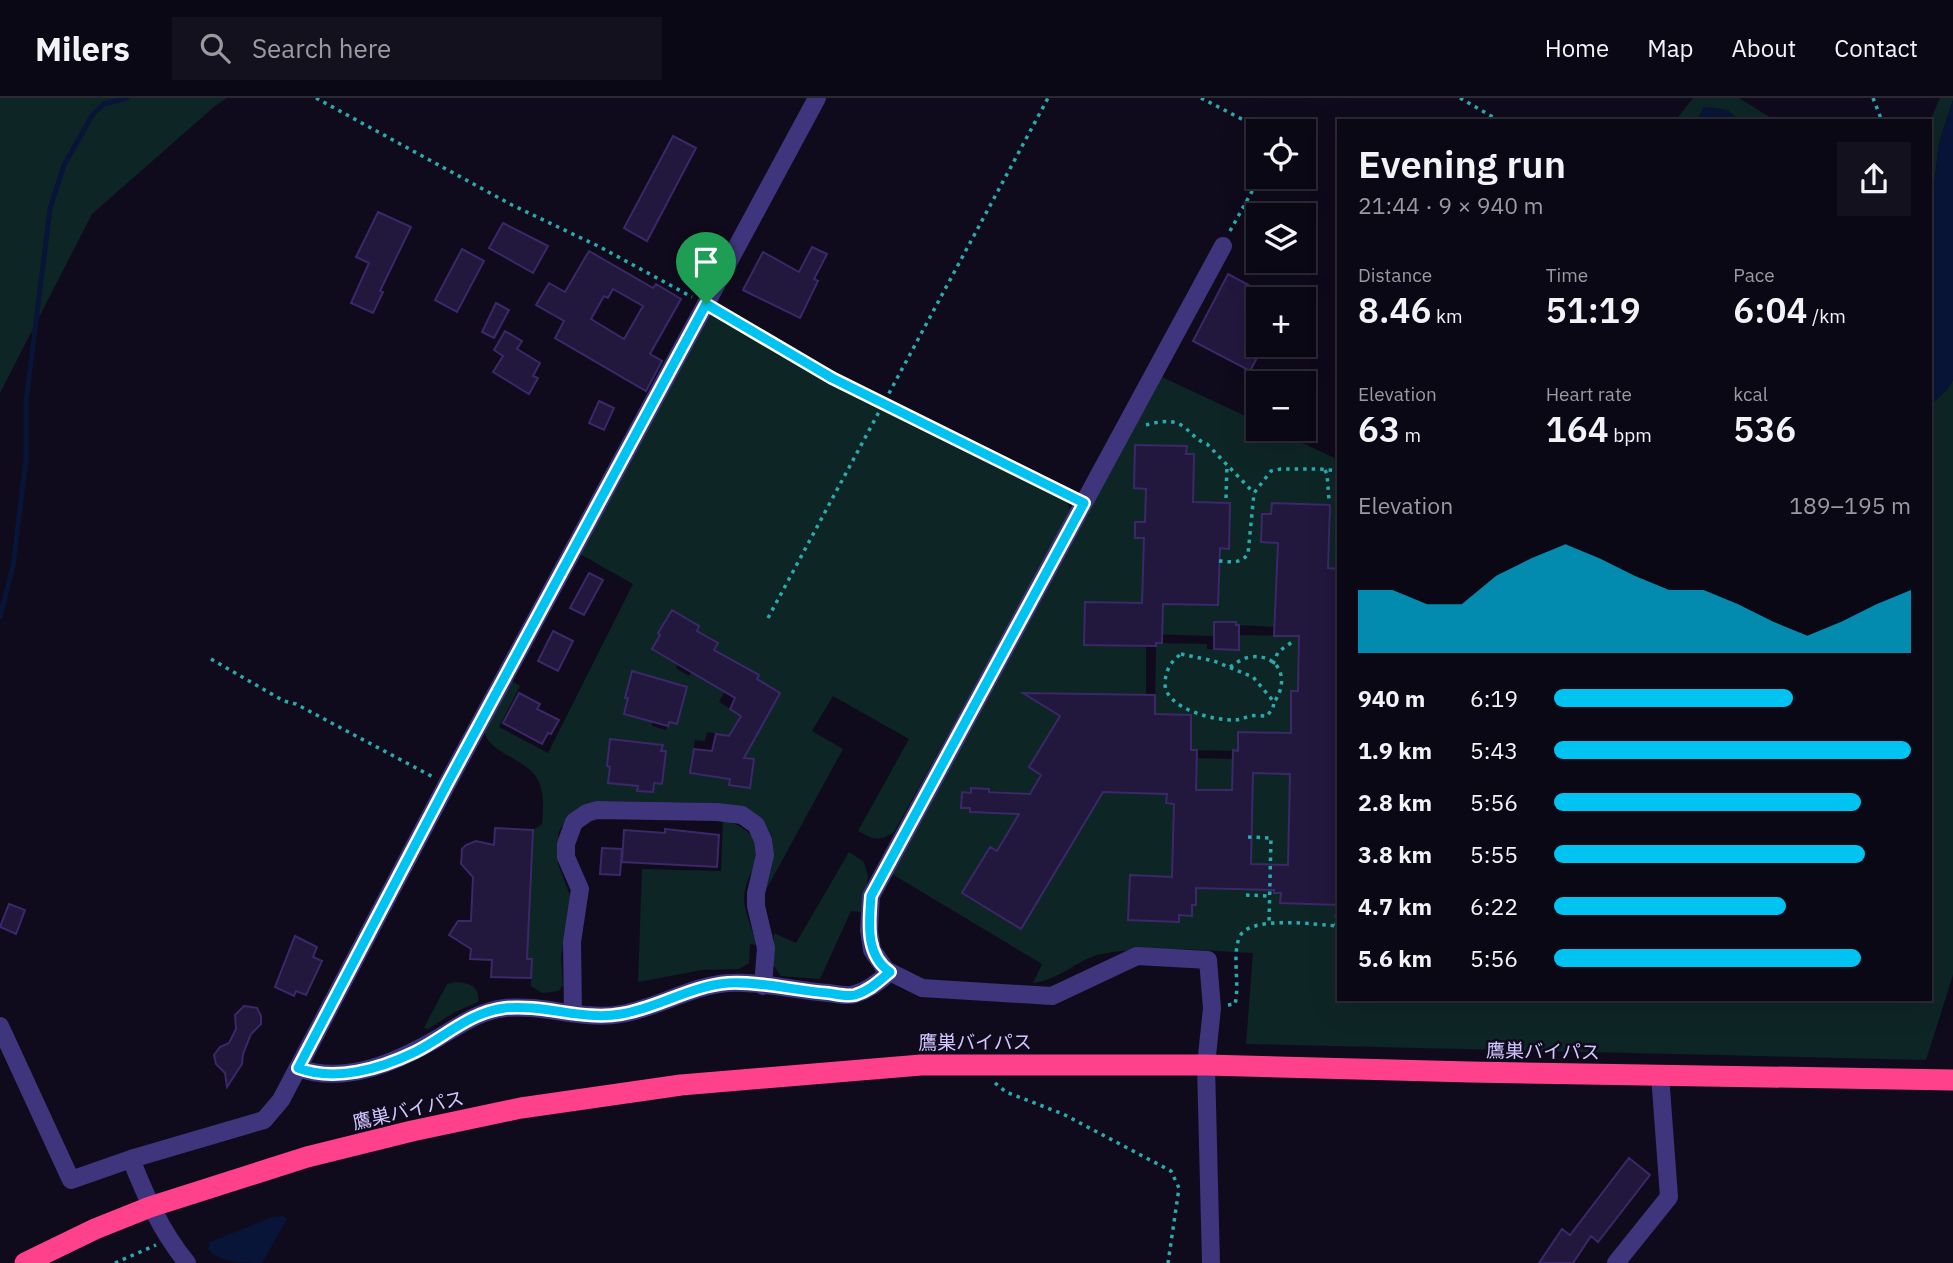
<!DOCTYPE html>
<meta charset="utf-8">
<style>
:root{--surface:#0b0815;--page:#14111e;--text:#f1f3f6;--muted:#9a9aa0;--line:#2b2934;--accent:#00c3f1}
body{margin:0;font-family:"IBM Plex Sans","Noto Sans JP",sans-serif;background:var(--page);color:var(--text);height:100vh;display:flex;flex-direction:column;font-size:26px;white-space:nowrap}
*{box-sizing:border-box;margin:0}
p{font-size:23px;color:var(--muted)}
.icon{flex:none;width:38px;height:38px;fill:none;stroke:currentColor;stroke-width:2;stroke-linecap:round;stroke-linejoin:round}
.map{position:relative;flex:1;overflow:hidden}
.side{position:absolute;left:1337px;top:21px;width:595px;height:882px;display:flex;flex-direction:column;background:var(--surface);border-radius:0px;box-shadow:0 7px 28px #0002,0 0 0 2px var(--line)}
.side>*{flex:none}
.fabs{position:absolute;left:1246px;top:21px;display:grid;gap:14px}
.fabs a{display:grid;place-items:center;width:70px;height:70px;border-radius:0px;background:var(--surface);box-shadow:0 7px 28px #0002,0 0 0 2px var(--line);font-size:35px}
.pin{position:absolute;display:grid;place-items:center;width:60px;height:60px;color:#fff;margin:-72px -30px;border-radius:50% 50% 50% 0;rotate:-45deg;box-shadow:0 0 7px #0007}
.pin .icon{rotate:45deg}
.round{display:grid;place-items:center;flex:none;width:74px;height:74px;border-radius:0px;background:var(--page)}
.overview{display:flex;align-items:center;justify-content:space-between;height:119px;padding:0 21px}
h1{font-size:38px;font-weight:600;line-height:52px}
.metrics{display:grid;grid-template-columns:repeat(3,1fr);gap:10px;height:119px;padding:7px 21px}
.metrics div{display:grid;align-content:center}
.metrics b{font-size:35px;font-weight:600}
.metrics small{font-size:19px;font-weight:400}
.metrics p{font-size:19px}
.chart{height:196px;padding:14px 21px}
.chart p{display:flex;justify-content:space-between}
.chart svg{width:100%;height:126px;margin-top:7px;fill:var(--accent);opacity:.7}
ul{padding:0 21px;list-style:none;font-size:23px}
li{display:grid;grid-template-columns:112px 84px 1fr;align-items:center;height:52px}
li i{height:18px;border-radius:9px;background:var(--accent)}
header{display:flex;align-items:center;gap:42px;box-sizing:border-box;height:98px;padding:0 35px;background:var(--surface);border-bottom:2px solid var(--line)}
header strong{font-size:33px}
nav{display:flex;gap:38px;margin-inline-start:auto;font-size:24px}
.search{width:490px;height:63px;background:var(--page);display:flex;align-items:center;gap:18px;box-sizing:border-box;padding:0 24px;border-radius:0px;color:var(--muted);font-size:26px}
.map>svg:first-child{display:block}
</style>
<header>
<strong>Milers</strong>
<div class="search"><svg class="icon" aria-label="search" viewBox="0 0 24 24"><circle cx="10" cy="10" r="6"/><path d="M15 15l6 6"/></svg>Search here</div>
<nav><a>Home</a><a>Map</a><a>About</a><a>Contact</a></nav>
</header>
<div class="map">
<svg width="1953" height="1165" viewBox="0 0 1953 1165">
<rect width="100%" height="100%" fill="#0f0b1c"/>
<!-- green -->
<path fill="#0e2526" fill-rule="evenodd" d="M0,0H227L215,8L92,116L0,295Z
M1693,0H1739L1776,23H1740L1727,12L1705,9L1696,23H1675Z
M1940,0H1953V2L1939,45L1934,89L1930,92V23Z
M707,213L1067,404L1071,414L894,734C877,745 874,741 858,733L909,641L833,598L812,633L843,651L767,790L761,786L773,753L772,738L764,724L737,709L713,705L609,703L582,708L570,717L559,733L557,747L558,766L571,800L561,859L563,887L559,893L542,895L531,888L532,862L527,861L533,732L542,726C543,711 545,696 538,682C528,660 482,654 485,630L510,582L520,588L499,629L548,655L633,486L580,456ZM672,512L699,528L697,533L718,546L701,574L694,570L689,578L676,570L678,566L658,535ZM731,562L759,577L757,581L780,594L758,634L738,623L741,617L719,604L724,594L713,588ZM633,573L677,626L669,624L666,632L652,628V624L624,616L628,600L625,599ZM707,634L737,639L747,652L746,660L754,661L750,690L729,687L730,681L690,675L695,642L705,643ZM610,641L641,650L666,654L662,686L654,685L653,694L638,693V688L608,685L610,669L607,668Z
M1162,279L1258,324V331H1272L1339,362V471L1299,469L1329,449L1330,407L1272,405L1271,416H1262L1290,445L1277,457L1275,529L1236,527V524H1215L1214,538L1148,536V514L1163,515V506L1218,507L1219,465L1169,449L1228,451L1182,404L1185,386H1193L1194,356H1186V348H1135L1134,390L1163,391L1145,424L1135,425V439L1144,440L1142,510L1130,505L1085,504L1084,546L1146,548V597L1025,595L1060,618L1029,669L1041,677L1030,696L971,691V695H962V710H970V714L1022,711L997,753L990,749L962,796L1021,831L1103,694L1167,696L1166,705L1174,706L1185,779L1130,777L1129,822L1178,824L1179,817L1191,818L1192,807H1196L1197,786L1252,693L1196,692L1197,660L1233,661V674L1290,676L1288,743L1302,767L1274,766V795H1281V805L1339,807V901H1930V307L1946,293L1953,282V877L1926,962L1246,946L1253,855C1204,853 1151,846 1102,856C1077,861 1062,881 1033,885L1042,866L892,776Z
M1239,537L1299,538L1298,593H1291V635H1238V653L1191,652V617L1155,616L1156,545L1207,546V551L1239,552Z
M723,722C746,728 765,742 754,768C749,779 745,787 744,799C744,815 753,831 756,847L750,846L749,865L739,871L702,872L638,884L642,771L721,773Z
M849,754L864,764L868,778L862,814L851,813L820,881L781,878L773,867L774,835L796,845Z
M455,884C468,885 480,887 478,904L455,914L428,931L424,930L447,886Z"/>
<!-- water -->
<path fill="#081538" d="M1953,2V281L1946,293L1930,307V92L1934,88L1939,45Z
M1704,9L1727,12L1740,23H1696Z
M283,1118L287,1121L262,1165C243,1165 219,1165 208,1151L210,1144L273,1119Z"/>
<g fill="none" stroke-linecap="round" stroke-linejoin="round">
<!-- stream -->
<path stroke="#081538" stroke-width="5" d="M0,519L13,468L26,362V304L50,111L64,67L93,16L104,6L127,0"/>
</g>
<!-- building -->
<path fill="#22173d" stroke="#3b2869" stroke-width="2" fill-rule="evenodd" d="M673,38L696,50L647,143L624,130Z
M378,114L411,129L380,193L383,194L373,215L351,205L369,165L356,159Z
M503,125L548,148L533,175L489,150Z
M812,149L827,156L814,181L818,183L800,220L743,192L763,154L799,174Z
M462,151L484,163L457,214L435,202Z
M589,153L653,190L656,186L681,201L650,256L662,263L646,293L555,240L564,223L536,207L549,185L565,194ZM613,191L643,208L624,241L591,221L604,198L608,200Z
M1228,176L1258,192V247H1264L1250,273L1193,243Z
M496,205L509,212L494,240L482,234Z
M505,233L522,243L517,251L540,265L533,278L538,280L529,296L493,274L503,258L494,252Z
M599,303L614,310L604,332L589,325Z
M1135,347L1187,348L1186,356H1194L1193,404L1230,405L1229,451L1220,450L1218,507L1163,506L1162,545H1156V548L1084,547L1085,504L1142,505L1144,440H1135V424H1145L1146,391L1134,390Z
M1272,405L1330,407L1328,470L1339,471V807L1280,805L1281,795H1274V792L1196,790V807H1192V818L1179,817V824L1128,822L1130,777L1172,779L1174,706L1166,705L1167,696L1103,694L1021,831L962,795L990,749L997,753L1019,716L970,714V710H961L962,694L971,695V690L989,691V694L1030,696L1041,677L1029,669L1060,618L1023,595L1155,597V616L1191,617V652H1197L1196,692H1232L1233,652L1238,653V634L1291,635V593H1298L1299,538H1274L1278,445L1261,444L1262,416H1271ZM1253,675L1290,676L1288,767L1251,766Z
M589,475L603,482L584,517L570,510Z
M672,512L699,528L697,533L718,545L714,552L759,577L757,581L780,595L744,660L754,661L750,690L729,687L730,681L690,675L694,651L712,653L716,636L729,638L741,618L730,611L735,600L652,551L660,537L658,535Z
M1214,524H1236V527H1239V552L1214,551Z
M553,533L573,543L558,573L538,563Z
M632,573L687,589L677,626L669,624L668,628L624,616L628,600H625Z
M519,595L540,606L537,611L559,622L551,636L548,635L542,646L503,625Z
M610,641L663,647L661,653H666L662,686L654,685L653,694L637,693L638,688L608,685L610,669L607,668Z
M495,730L533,732L527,861H532L531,880L491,879L492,862L470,861L471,851L449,837L458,823H471L473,779L461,766L462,751L466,747L476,743L494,747Z
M665,731L719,737L717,769L622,764L624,732L665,735Z
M602,750L622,751L620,777L600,776Z
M9,806L25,812L16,836L0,829Z
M295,838L317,849L313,859L322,863L306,897L296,893L294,898L275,889Z
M244,908L257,910L261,918V926L251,936L243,956L242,966L227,989L225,975L216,966L214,957L220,949L229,945L236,931L235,917Z
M1629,1060L1650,1077L1598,1144L1591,1138L1573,1165H1539L1562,1131L1570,1137Z"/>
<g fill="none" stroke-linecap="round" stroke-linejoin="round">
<!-- path -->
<path stroke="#2baaae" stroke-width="3.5" stroke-dasharray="3.5 5" stroke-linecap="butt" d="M316,0L512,107L600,149L692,199
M1201,0L1265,33
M1460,0L1500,23
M1873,0L1882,23
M1230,133L1260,79
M720,214L832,280L1069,398
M1146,327C1158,324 1173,320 1184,329C1193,336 1196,342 1207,346L1254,395
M1325,372L1327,376L1329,402
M1226,400L1227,367
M1219,463C1230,464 1241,466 1248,456L1254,395L1271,373L1281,371H1319L1339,373
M768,520L1048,0
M1181,556L1214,563L1253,579L1274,604L1273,610L1267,618C1262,618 1256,617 1251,618C1245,619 1241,622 1235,622C1214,623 1163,610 1165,584C1166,572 1171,563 1181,556Z
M211,561L284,603L296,606L433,679
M1273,566L1278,554L1295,542
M1230,569C1236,565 1243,560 1250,559C1280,555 1290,583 1274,604
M1248,739L1271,740L1269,825
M1246,797L1269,798
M1336,828L1337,811
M1228,907L1235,906C1240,885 1232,861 1239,840C1248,816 1318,827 1339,828
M995,985L1006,994L1063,1016L1171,1073L1179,1090L1168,1165
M115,1165L156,1147"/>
<!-- minor -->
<path stroke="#3e357c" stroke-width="18" d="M573,915L572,844L580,791L566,759V746L574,724L587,715L597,712L717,714L742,717L756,727L763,742L765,757L756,795V808L766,850L763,888
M0,928L71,1082L131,1061L264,1022L281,1002L447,686L817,0
M298,970C345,987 397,964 438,940C460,927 479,913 505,910C544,906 583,923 621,916C658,910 690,888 728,885C761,883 796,893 828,895C837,896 847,899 855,896C869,892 879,883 890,874
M131,1061C146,1099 161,1133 187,1165
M1211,1165L1206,967L1212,910L1208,862L1137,858L1052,898L922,890L886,872L872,852L869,832L871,798L1223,148
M1616,1165L1669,1099L1660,977"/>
<!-- highway -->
<path stroke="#ff418b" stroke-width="21" d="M25,1165L95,1131L150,1109L307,1059L412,1033L521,1010L681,987L921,967H1206L1470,974L1953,982"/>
</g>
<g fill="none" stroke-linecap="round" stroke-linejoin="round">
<!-- route casing -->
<g stroke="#fff" stroke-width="14">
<path id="route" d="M706,206L832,280L1084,405L871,798C869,825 865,857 890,874C879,883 869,893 855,897C847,899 836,896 828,895C796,893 760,883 728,885C690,888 658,910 621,916C583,923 544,906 505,910C470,914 445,939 415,954C380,971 335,984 298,970L447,686Z"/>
</g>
<!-- route -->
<use href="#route" stroke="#00c3f1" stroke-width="9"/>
</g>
<g text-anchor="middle" stroke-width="5" stroke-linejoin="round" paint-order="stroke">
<!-- street labels -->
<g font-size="19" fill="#d2c6ff" stroke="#0f0b1c">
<text x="975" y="951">鷹巣バイパス</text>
<text transform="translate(1543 953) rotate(1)" y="7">鷹巣バイパス</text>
<text transform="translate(408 1012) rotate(-13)" y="7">鷹巣バイパス</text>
</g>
</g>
</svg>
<div class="fabs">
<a><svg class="icon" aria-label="locate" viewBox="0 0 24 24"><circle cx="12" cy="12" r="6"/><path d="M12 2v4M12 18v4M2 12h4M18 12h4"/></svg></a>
<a><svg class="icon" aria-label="layers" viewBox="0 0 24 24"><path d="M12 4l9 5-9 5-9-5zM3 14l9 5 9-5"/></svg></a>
<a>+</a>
<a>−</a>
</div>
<div class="pin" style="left:706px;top:206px;background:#1e9e55"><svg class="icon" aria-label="arrive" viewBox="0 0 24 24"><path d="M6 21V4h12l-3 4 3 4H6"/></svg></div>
<section class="side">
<div class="overview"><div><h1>Evening run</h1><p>21:44 · 9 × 940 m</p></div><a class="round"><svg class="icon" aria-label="share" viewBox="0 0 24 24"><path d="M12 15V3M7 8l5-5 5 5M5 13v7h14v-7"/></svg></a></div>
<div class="metrics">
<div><p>Distance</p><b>8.46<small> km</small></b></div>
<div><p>Time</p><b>51:19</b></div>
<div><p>Pace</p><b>6:04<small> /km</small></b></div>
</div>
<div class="metrics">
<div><p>Elevation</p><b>63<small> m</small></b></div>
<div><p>Heart rate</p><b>164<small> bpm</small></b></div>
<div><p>kcal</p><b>536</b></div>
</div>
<div class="chart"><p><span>Elevation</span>189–195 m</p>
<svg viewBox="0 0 160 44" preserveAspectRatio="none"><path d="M0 44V22L10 22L20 27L30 27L40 17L50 11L60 6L70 11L80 17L90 22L100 22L110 27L120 33L130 38L140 33L150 27L160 22V44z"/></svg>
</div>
<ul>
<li><b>940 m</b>6:19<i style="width:67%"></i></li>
<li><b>1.9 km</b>5:43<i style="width:100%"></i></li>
<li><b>2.8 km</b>5:56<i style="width:86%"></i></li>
<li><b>3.8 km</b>5:55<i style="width:87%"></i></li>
<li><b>4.7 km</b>6:22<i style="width:65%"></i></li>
<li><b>5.6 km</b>5:56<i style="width:86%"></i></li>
</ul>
</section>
</div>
